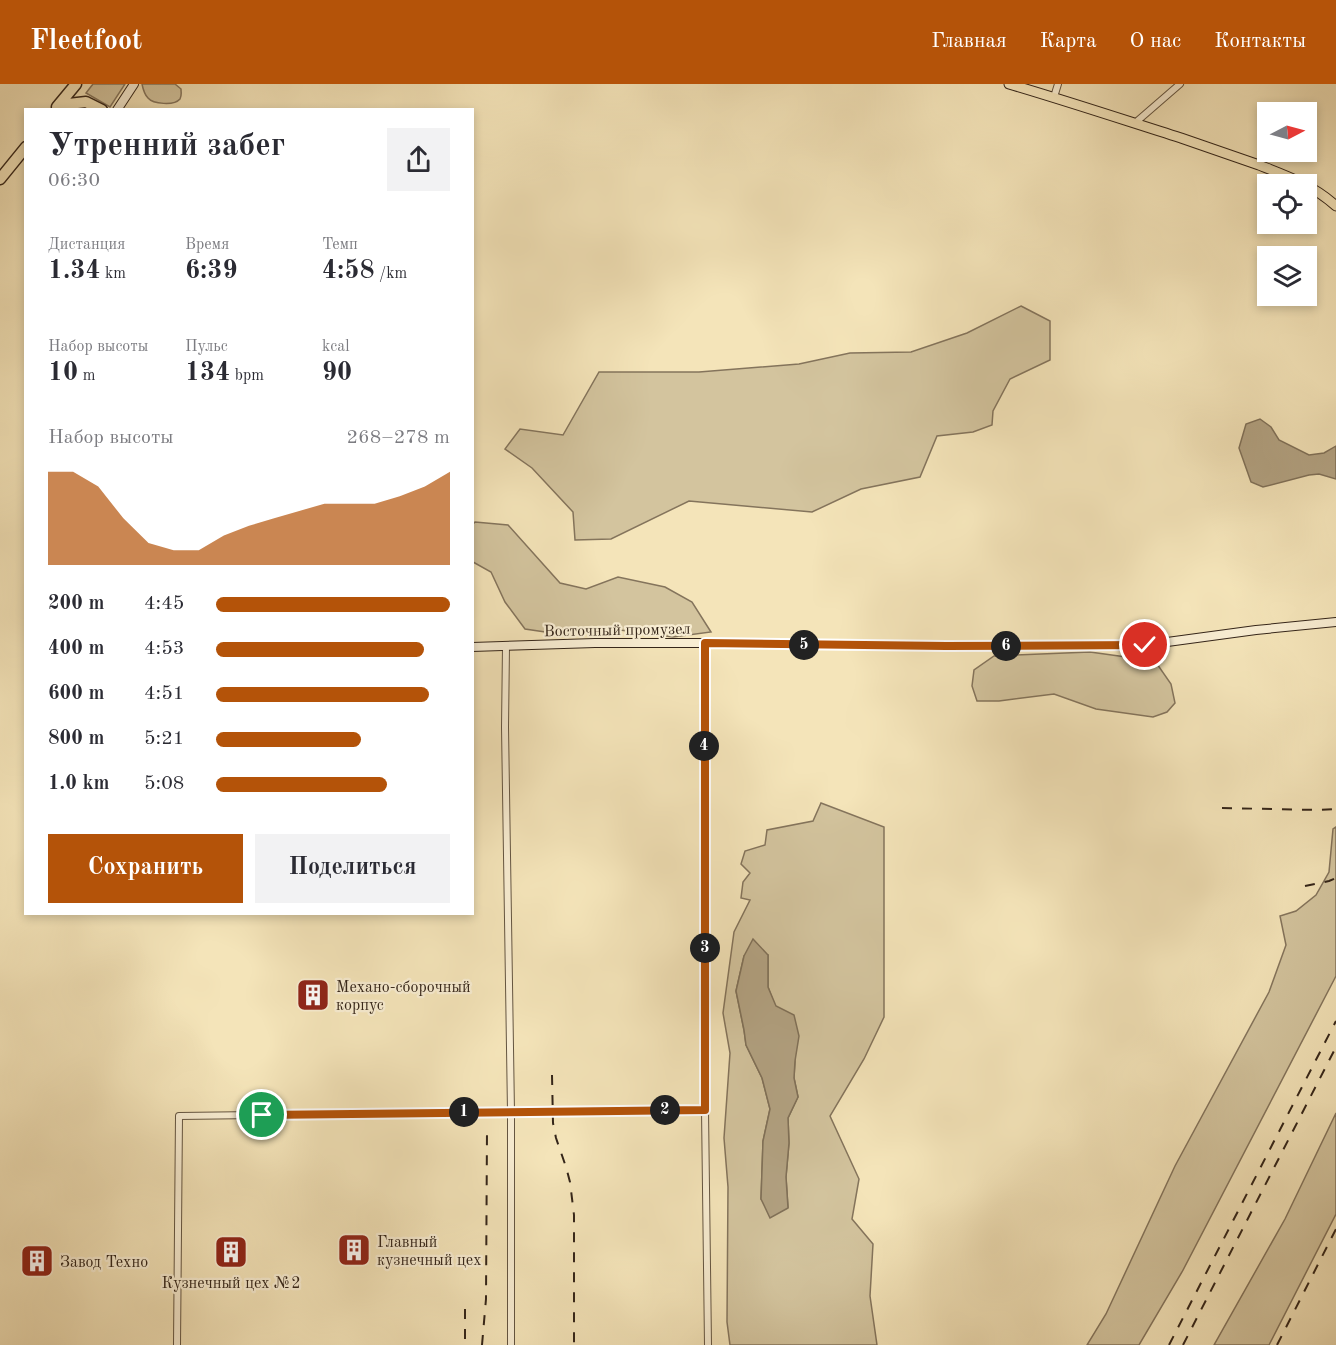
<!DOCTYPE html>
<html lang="ru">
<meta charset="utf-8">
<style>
:root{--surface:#fff;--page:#f2f2f3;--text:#2b2b33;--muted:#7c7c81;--accent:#b45309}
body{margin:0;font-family:"Old Standard TT",serif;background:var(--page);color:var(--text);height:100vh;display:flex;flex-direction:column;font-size:22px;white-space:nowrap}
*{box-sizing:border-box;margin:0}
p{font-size:20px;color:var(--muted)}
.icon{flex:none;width:33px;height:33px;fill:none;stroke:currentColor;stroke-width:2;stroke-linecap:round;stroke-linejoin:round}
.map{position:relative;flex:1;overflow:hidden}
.side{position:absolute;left:24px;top:24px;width:450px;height:807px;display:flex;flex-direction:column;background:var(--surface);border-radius:0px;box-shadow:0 3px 9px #0003}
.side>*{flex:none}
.needle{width:39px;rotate:84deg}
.buttons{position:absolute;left:1257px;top:18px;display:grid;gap:12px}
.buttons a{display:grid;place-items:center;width:60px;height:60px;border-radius:0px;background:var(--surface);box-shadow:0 3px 9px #0003;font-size:30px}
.pin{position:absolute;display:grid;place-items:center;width:51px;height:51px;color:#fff;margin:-26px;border:3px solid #fff;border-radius:50%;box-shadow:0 2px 6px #0007}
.km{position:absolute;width:30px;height:30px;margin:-15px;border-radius:50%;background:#222;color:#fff;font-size:16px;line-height:30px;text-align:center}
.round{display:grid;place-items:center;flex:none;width:63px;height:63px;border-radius:0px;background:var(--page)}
.overview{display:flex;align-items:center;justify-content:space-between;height:102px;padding:0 24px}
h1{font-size:33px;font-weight:700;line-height:45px}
.metrics{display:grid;grid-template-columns:repeat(3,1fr);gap:9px;height:102px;padding:6px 24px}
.metrics div{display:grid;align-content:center}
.metrics b{font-size:26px;font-weight:700}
.metrics small{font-size:16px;font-weight:400}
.metrics p{font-size:16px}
.chart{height:168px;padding:12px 24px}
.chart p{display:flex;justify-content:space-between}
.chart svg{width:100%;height:108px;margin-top:6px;fill:var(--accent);opacity:.7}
.button{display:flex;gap:12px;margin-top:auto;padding:12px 24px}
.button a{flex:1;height:69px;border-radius:0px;background:var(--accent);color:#fff;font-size:24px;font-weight:700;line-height:69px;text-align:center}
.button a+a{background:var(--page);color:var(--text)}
ul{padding:0 24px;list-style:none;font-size:20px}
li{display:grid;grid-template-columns:96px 72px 1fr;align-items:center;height:45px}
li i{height:15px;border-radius:8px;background:var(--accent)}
header{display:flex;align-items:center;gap:36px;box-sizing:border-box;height:84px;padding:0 30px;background:var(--accent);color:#fff}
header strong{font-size:28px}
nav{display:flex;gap:33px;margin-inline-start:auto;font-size:21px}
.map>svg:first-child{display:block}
</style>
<header>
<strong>Fleetfoot</strong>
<nav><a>Главная</a><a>Карта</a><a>О нас</a><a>Контакты</a></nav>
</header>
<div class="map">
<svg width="1336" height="1261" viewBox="0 0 1336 1261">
<rect width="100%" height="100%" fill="#f4e4b9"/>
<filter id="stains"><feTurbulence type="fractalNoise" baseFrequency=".00333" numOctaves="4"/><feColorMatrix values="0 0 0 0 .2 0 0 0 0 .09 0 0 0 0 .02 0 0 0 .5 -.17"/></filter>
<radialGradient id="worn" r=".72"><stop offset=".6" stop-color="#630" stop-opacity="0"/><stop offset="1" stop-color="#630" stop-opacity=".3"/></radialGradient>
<!-- green -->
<path fill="#d3c49e" stroke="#84745c" stroke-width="1.5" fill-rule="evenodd" d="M93,0H125L110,23L86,9Z
M142,0H175L181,5C181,9 182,11 180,15C174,22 153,20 148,14C144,10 143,5 142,0Z
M1021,222L1050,237V276L1010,295L993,327L992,341L973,348L937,352L920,393L861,405L812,428L689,417L611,455L575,456L573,428L532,384L505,365L520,345L563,351L599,288H699L799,280L850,269L911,268L967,249Z
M475,438L508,441L560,499L586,505L618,493L665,503L692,518L711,548L673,553L597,543L552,549L525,545L505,518L491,488L473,478V440Z
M1090,568L1155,577L1171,600L1175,619L1167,628L1153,633L1096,625L1054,610L999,617H977L972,602L974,586L994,572Z
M821,719L884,743V933L864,975L830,1032L859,1095L852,1135L873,1160L870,1212L877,1261H730L727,1238L728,1103L724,1054L730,969L723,929L734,848L750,816L741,814L743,798L750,789L741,780L745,767L765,761L767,746L813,737ZM768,871V903L795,977L794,994L798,1013L788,1034L789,1059L786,1093L788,1123L761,1115L763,1057L770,1025L762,994L746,961L744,946L736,907L744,872Z
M1336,743V892L1182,1188L1139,1261H1087L1106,1230L1175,1082L1269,908L1286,861L1280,832L1296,827L1316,811L1329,788L1333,745Z
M1336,1029V1130L1269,1261H1214L1285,1135Z"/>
<!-- water -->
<path fill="#b3a383" stroke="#807159" stroke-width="1.5" d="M1260,335L1271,343L1279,356L1309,371L1324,369L1336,362V395L1319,390L1309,391L1263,403L1251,398L1239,364L1246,340Z
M753,855L768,871V903L776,922L794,931L799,952L795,977L794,994L798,1013L788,1034L789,1059L786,1093L788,1124L770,1134L761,1115L763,1057L770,1025L762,994L746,961L744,946L736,907L744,872Z"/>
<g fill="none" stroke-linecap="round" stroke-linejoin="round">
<!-- street casing -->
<g stroke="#645541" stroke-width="8">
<path id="street" d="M1054,13L1058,0
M1135,39L1180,0
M705,559V1026L708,1261
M506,562L505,643L511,1028V1261
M177,1261L179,1032L705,1026"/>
</g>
<!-- secondary casing -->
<g stroke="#342519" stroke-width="10">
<path id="secondary" d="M117,26L134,0
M472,563L595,559H705L946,562L1145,561L1256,546L1336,538"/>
</g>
<!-- primary casing -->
<g stroke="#342519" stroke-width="11">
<path id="primary" d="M1009,0C1067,17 1124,36 1181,54C1207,63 1233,72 1259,81C1287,92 1313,101 1336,122"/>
</g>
<!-- highway casing -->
<g stroke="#342519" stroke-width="13">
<path id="highway" d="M60,21L86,18L102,26
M57,23L76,0
M0,95L26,63"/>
</g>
<!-- street -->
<use href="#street" stroke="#f8edd2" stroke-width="6"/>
<!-- secondary -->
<use href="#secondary" stroke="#f8edd2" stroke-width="8"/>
<!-- primary -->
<use href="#primary" stroke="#f4e4b9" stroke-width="9"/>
<!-- highway -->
<use href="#highway" stroke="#f4e4b9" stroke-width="10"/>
<!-- rail -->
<path stroke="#342519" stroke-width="2" stroke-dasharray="10 10" stroke-linecap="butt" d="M1222,724L1318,726L1336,725
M1305,802L1329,797L1336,794
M552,991L553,1039L556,1054L566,1083L570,1098L574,1131V1261
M465,1225V1261
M482,1261L486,1215L487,1045
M1169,1261L1336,937
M1183,1261L1336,963
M1277,1261L1336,1145"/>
</g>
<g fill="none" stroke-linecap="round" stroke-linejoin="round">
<!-- route casing -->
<g stroke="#fff" stroke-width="12">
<path id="route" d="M262,1031L705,1026V559L946,562L1145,561"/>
</g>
<!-- route -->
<use href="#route" stroke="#b45309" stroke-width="8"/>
</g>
<!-- icons -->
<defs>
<g id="building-square" transform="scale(1.725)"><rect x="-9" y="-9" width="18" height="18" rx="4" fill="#8f2418" stroke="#f8edd2"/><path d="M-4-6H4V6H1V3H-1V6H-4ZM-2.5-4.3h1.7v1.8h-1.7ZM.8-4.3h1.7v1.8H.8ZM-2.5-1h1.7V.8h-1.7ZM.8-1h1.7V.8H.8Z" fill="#fff"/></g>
</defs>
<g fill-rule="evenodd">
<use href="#building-square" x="313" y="911"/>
<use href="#building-square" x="354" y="1166"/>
<use href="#building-square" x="231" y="1168"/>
<use href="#building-square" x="37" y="1177"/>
</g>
<g text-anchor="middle" stroke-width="4.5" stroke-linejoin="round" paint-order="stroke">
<!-- street labels -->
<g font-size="16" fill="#342519" stroke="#f8edd2">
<text transform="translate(617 545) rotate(-1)" y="6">Восточный промузел</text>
</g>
<!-- poi labels -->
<g font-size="16" fill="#342519" stroke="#f8edd2" text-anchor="start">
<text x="336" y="908">Механо-сборочный<tspan x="336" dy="18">корпус</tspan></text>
<text x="377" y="1163">Главный<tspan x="377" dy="18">кузнечный цех</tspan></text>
<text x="60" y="1183">Завод Техно</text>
<text x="231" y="1204" text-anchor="middle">Кузнечный цех №2</text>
</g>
</g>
<rect width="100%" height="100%" filter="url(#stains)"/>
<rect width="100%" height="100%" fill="url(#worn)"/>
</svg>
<div class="buttons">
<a><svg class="needle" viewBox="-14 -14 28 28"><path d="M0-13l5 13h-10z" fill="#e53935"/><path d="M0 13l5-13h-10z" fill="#7c7c81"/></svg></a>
<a><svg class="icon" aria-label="locate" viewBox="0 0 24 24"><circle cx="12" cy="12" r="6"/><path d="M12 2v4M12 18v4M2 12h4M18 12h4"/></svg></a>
<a><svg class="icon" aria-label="layers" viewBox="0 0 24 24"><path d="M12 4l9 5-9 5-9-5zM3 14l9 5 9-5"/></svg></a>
</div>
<div class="pin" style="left:262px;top:1031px;background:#1e9e55"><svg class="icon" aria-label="arrive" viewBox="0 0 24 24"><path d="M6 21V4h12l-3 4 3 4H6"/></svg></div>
<div class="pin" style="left:1145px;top:561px;background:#d93025"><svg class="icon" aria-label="check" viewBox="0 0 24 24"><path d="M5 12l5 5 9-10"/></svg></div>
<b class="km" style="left:464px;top:1028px">1</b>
<b class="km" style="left:665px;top:1026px">2</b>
<b class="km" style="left:705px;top:864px">3</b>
<b class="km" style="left:704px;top:662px">4</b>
<b class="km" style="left:804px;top:561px">5</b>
<b class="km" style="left:1006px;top:562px">6</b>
<section class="side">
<div class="overview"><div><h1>Утренний забег</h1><p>06:30</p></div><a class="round"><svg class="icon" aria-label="share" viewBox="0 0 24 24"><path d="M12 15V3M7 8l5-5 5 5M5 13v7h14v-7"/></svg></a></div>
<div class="metrics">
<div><p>Дистанция</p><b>1.34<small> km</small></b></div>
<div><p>Время</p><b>6:39</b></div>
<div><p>Темп</p><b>4:58<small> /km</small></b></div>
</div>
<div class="metrics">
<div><p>Набор высоты</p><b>10<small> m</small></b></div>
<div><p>Пульс</p><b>134<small> bpm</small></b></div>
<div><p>kcal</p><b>90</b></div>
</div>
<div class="chart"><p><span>Набор высоты</span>268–278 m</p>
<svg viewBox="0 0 160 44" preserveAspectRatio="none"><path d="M0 44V6L10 6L20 12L30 25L40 35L50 38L60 38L70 32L80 28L90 25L100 22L110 19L120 19L130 19L140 16L150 12L160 6V44z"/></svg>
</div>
<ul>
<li><b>200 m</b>4:45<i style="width:100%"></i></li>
<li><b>400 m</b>4:53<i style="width:89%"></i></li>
<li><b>600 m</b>4:51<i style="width:91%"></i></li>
<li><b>800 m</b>5:21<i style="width:62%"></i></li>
<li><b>1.0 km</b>5:08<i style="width:73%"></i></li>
</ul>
<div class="button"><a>Сохранить</a><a>Поделиться</a></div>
</section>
</div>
